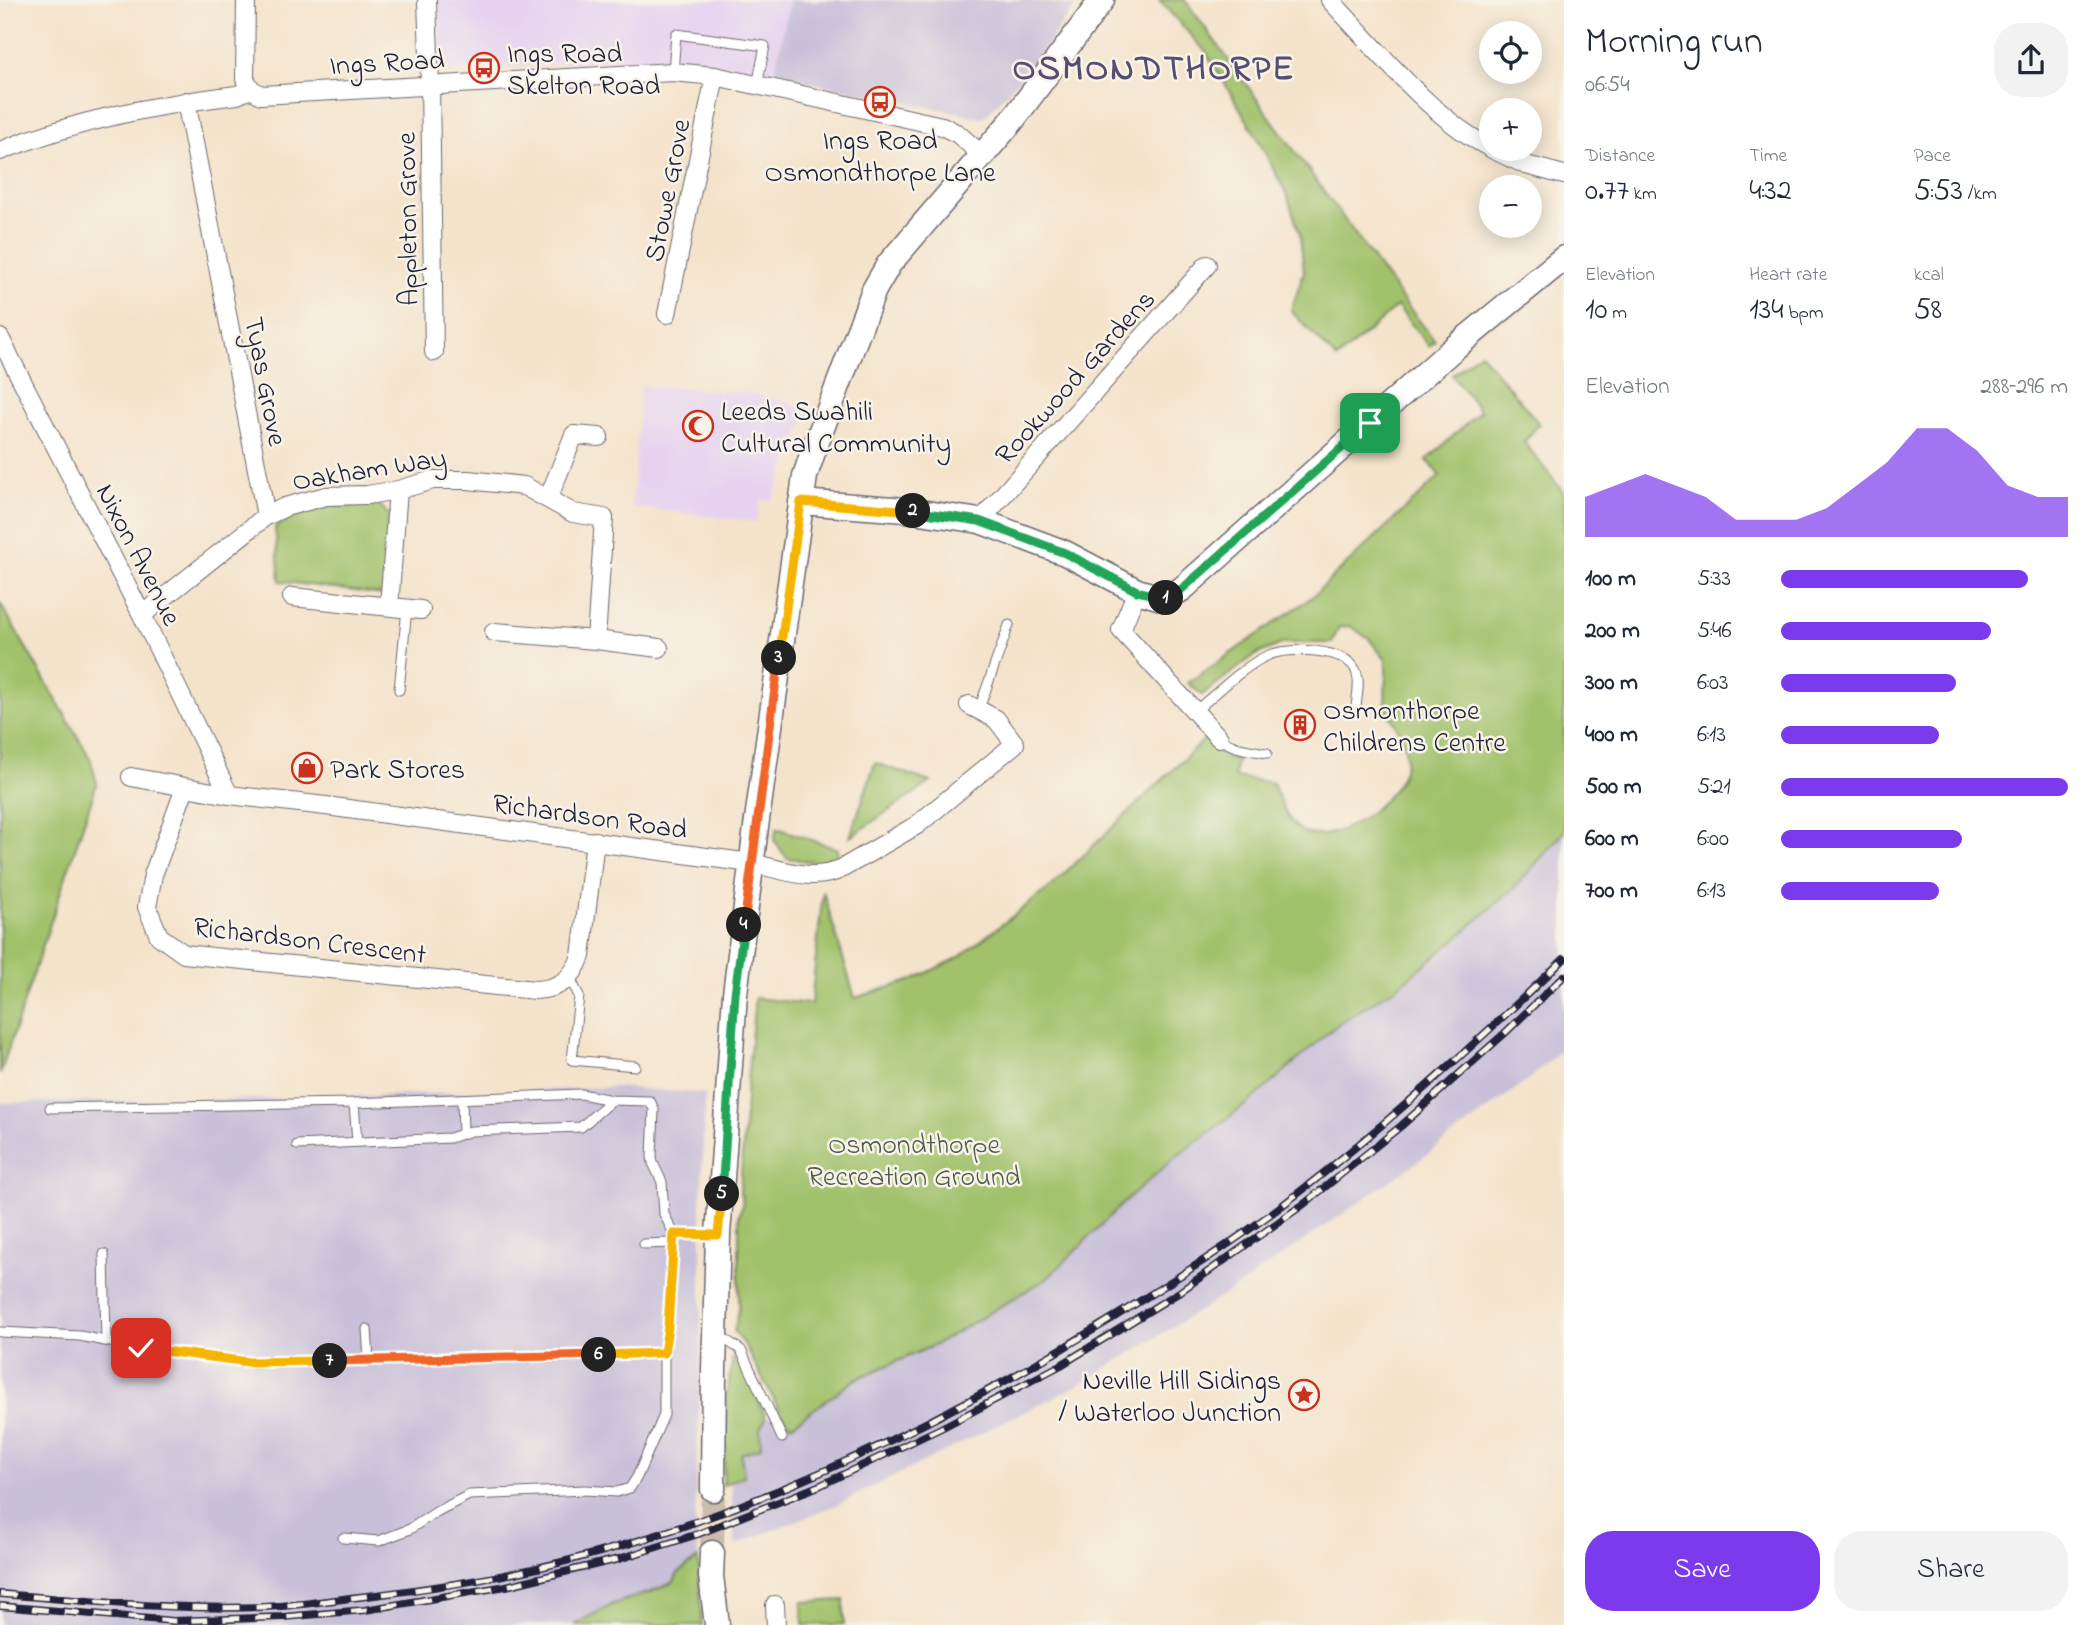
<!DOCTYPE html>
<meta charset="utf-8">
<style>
:root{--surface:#fff;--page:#f2f2f3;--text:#1f2937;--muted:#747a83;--accent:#7c3aed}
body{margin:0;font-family:"Indie Flower",sans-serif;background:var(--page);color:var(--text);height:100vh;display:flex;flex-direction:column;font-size:26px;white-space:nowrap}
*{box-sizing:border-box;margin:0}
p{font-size:23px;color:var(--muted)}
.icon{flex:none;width:38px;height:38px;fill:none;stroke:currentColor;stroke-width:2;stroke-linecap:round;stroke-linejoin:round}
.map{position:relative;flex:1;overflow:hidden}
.panel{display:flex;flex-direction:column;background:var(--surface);width:525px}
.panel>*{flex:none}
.fabs{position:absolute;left:1479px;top:21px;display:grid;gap:14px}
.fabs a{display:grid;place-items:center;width:63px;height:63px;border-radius:50%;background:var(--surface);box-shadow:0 4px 18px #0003;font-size:35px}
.pin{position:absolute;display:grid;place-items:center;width:60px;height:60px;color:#fff;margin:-30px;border-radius:14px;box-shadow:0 4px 10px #0006}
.km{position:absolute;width:35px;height:35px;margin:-18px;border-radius:50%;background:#222;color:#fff;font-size:19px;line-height:35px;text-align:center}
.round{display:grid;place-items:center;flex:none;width:74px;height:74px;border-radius:28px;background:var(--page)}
.headline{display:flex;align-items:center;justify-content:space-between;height:119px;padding:0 21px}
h1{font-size:38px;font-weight:600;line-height:52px}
.metrics{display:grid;grid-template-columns:repeat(3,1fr);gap:10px;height:119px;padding:7px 21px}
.metrics div{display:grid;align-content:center}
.metrics b{font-size:30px;font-weight:600}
.metrics small{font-size:19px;font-weight:400}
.metrics p{font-size:19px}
.chart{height:196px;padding:14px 21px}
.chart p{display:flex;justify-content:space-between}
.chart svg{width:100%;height:126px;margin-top:7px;fill:var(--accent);opacity:.7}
.button{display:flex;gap:14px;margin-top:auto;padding:14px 21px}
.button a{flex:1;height:80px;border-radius:28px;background:var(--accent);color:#fff;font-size:28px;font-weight:600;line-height:80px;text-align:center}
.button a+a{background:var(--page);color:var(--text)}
ul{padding:0 21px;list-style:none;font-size:23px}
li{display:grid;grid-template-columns:112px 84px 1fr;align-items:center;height:52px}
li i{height:18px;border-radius:9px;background:var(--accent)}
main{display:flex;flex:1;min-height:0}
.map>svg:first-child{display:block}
</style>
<main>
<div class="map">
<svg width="1564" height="1625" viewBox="0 0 1564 1625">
<rect width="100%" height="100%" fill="#f7f3e8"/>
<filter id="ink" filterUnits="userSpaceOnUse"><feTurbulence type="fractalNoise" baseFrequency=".0143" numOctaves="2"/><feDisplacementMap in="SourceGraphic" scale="14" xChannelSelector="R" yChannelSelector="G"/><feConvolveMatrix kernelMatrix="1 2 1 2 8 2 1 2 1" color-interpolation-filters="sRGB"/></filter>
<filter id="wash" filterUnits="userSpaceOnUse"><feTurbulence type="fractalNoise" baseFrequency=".00686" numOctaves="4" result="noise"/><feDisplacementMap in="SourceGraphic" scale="28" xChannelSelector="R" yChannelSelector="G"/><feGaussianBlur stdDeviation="1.57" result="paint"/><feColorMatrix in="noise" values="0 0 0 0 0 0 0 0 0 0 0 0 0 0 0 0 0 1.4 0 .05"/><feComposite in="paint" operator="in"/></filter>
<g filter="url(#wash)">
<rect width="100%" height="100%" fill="#f4e3cb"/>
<!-- built -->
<path fill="#e6d2f0" d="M439,0H790L774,75L724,64L664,57L453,70L443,63L441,58Z
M641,386L747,392L809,408L772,500H761L756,522L632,507Z"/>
<!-- industrial -->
<path fill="#c8bfd8" d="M790,0H1026L1075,6L1037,58L984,118L774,75Z
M1564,832V1047L1528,1080L1403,1172L1234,1289L1084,1382L836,1505L735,1545L731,1481L744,1476L741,1454L766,1418L781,1413L785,1420L792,1425L856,1379L935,1345L1048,1278L1121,1205L1172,1160L1252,1100L1339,1023L1397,987L1449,945L1516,886Z
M617,1087L705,1094L701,1208V1348L695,1518L698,1558L678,1573L674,1582L651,1592L613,1604L574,1625H0V1103L283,1099Z"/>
<!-- green -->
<path fill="#a1c16a" stroke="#627252" stroke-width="2" d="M1159,0H1185L1400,296L1435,341L1429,346L1397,306L1337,359L1291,311L1304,272L1300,234L1287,195L1253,130L1205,51Z
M1480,352L1539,424L1524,442L1564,493V832L1516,886L1449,945L1397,987L1339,1023L1252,1100L1172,1160L1121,1205L1048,1278L935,1345L856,1379L792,1425L785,1420L744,1344L734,1331L739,1310V1214C742,1206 745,1200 740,1193L747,1083L755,998L811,1004L823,891L855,998L910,981L958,958L1048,889L1206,738L1221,755L1237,760L1234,777L1273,783C1280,801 1288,828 1309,834C1344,843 1406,793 1406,758C1406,745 1401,732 1394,722C1392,719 1387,713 1386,709C1384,702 1387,670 1386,660L1369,639L1350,626L1339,627L1332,643H1284L1255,655L1202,695L1188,683L1312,597L1440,476L1427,460L1480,411L1452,375Z
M379,504L389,515L384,595L280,581L275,527C285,522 295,514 305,511C329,504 355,507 379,504Z
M0,603L90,758L97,783L0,1074Z
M875,763L931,782L850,837Z
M777,828L838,849L835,859L821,863L787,858L774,840Z
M733,1357L740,1358L766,1418L760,1428L761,1447L741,1454L744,1476L723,1485L726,1399Z
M698,1558L702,1625H574L613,1604L651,1592L674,1582L678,1573Z
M844,1600V1624L803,1625L802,1602Z"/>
</g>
<g filter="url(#ink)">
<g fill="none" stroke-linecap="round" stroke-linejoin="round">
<!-- secondary-tunnel -->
<path stroke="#cabcae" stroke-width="24" stroke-dasharray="24 12" stroke-linecap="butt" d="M712,1553L713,1489"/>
<!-- lane casing -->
<g stroke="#6c666d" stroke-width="11">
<path id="lane" d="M673,72L676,34L765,46L757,86
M399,690L407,608
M979,709L1009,625
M1195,711C1215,695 1246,664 1269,655C1289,647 1344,648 1355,669C1361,680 1357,695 1356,707
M1219,738C1234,749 1249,750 1267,753
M570,978L579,996L572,1060L635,1066
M462,1099L463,1134
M354,1103L357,1142
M50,1108L354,1103L581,1094L612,1100L650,1101L654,1109L652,1157L653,1163L662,1182L664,1214L674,1234L668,1327L664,1353V1415L637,1477L630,1488L617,1492L585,1490L469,1495L436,1512L410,1529L379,1541L343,1538
M297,1145L450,1138L471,1131L581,1127L612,1100
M674,1234L717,1235
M644,1244L673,1243
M104,1254L106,1341
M367,1329L369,1360
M0,1332L80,1336L140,1348L249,1362L559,1357L664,1353
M717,1338L726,1340L741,1350L782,1438"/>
</g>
<!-- street casing -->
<g stroke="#6c666d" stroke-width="20">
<path id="street" d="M246,0L245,79L251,89L261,95L673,72L715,76L942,126L958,134L982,155
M427,0L430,85L434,352
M1330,0C1374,46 1434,121 1491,148
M1492,149L1526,165L1564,175
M0,151C78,120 154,105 237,95L251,89
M667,314L715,76
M0,338L142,615L229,795
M548,499L574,435L599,437
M266,516L285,507L326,496L367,495L398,490L433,480H468L524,486L573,513L604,518L596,640
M980,521L1207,265
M1137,591L1121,630L1219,738
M292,597L421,610
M389,606L398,490
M142,615L266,516L186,101
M494,632L596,640L659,648
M131,777L229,795L326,806L751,863C781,869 813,883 841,869L917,825L1015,744L996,719L969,705
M185,788L153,875L147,907L159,936L184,954L535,990C559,989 573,979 581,956L595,841
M775,1605L776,1625"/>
</g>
<!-- secondary casing -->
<g stroke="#6c666d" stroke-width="27">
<path id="secondary" d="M801,502L906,510L980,521L1065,553L1137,591L1165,599L1182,589L1453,349L1564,258
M713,1489L714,1369L718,1235L735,994L756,827L805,476L813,452L874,290L889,264L1011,122L1102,0
M712,1553L711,1576L717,1625"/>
</g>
<!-- lane -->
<use href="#lane" stroke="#fff" stroke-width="9"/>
<!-- street -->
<use href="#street" stroke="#fff" stroke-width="18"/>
<!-- secondary -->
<use href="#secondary" stroke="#fff" stroke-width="24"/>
<!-- rail casing -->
<g stroke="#22223b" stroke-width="8">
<path id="rail" d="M0,1594C93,1601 187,1612 281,1606C307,1604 333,1600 359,1597C418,1590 475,1582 533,1569C733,1524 937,1427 1111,1319C1176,1279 1241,1238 1301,1191C1393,1119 1480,1040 1564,959
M0,1606L173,1621L283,1617L365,1610L506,1586L619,1559L698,1534L821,1485L941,1428L1061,1365L1178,1293L1304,1204L1401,1126L1505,1033L1564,976"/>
</g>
<!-- rail -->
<use href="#rail" stroke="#f7f3e8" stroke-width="5" stroke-dasharray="16" stroke-linecap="butt"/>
</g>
</g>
<g fill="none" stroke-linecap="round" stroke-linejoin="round" filter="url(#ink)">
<!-- split-1 casing -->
<g stroke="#fff" stroke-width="14">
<path id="split-1" d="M1166,598L1182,589L1370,423"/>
</g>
<!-- split-2 casing -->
<g stroke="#fff" stroke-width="14">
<path id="split-2" d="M913,511L979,521L1065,553L1137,591L1166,598"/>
</g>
<!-- split-3 casing -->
<g stroke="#fff" stroke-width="14">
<path id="split-3" d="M779,658L801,502L913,511"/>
</g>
<!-- split-4 casing -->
<g stroke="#fff" stroke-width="14">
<path id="split-4" d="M744,925L779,658"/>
</g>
<!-- split-5 casing -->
<g stroke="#fff" stroke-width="14">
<path id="split-5" d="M722,1194L735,994L744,925"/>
</g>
<!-- split-6 casing -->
<g stroke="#fff" stroke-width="14">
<path id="split-6" d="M599,1355L664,1353L668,1327L674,1234L718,1235L722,1194"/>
</g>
<!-- split-7 casing -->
<g stroke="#fff" stroke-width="14">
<path id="split-7" d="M330,1361L599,1355"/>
</g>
<!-- split-8 casing -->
<g stroke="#fff" stroke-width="14">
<path id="split-8" d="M141,1348L249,1362L330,1361"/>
</g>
<!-- split-1 -->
<use href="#split-1" stroke="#22a559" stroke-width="9"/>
<!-- split-2 -->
<use href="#split-2" stroke="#22a559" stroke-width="9"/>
<!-- split-3 -->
<use href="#split-3" stroke="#f5b400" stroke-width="9"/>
<!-- split-4 -->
<use href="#split-4" stroke="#f0652b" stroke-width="9"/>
<!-- split-5 -->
<use href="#split-5" stroke="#22a559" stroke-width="9"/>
<!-- split-6 -->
<use href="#split-6" stroke="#f5b400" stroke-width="9"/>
<!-- split-7 -->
<use href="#split-7" stroke="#f0652b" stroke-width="9"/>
<!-- split-8 -->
<use href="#split-8" stroke="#f5b400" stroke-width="9"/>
</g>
<!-- icons -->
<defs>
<g id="bus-ring" transform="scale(1.575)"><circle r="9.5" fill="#f7f3e8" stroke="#c8321e" stroke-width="1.5"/><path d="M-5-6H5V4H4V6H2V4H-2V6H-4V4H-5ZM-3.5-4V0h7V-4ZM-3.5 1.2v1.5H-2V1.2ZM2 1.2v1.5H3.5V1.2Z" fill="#c8321e"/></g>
<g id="mosque-ring" transform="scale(1.575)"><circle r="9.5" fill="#f7f3e8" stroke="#c8321e" stroke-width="1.5"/><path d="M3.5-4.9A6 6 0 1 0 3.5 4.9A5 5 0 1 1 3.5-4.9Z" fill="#c8321e"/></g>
<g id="building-ring" transform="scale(1.575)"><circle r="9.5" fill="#f7f3e8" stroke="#c8321e" stroke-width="1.5"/><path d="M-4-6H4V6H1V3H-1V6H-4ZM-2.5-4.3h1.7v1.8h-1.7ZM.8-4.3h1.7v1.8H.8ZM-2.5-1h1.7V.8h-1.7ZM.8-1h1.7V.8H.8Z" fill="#c8321e"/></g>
<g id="shop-ring" transform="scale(1.575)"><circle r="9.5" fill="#f7f3e8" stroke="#c8321e" stroke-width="1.5"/><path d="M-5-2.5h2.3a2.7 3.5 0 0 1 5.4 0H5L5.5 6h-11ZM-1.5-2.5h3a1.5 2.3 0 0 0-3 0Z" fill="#c8321e"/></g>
<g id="sight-ring" transform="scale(1.575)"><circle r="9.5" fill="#f7f3e8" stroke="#c8321e" stroke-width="1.5"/><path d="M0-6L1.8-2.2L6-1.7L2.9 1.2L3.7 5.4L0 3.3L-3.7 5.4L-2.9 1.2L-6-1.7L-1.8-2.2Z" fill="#c8321e"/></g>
</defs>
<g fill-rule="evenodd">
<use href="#bus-ring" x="484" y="68"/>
<use href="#bus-ring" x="880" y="102"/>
<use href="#mosque-ring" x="698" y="426"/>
<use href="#building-ring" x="1300" y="725"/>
<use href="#shop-ring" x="307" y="768"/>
<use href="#sight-ring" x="1304" y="1395"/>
</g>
<g text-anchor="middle" stroke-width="5" stroke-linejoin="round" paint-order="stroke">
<!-- poi labels -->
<g font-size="28" fill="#22223b" stroke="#f7f3e8" text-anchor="start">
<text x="507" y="62">Ings Road<tspan x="507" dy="32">Skelton Road</tspan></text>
<text x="880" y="149" text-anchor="middle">Ings Road<tspan x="880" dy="32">Osmondthorpe Lane</tspan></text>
<text x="721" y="420">Leeds Swahili<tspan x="721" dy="32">Cultural Community</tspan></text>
<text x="1323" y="719">Osmonthorpe<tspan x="1323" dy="32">Childrens Centre</tspan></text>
<text x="330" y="778">Park Stores</text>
<text x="1281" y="1389" text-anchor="end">Neville Hill Sidings<tspan x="1281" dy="32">/ Waterloo Junction</tspan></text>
</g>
<!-- street labels -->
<g font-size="28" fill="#22223b" stroke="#f7f3e8">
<text transform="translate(387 61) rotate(-3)" y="10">Ings Road</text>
<text transform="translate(666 190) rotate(-79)" y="10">Stowe Grove</text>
<text transform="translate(406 219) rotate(-91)" y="10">Appleton Grove</text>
<text transform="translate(1074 376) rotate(-48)" y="10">Rookwood Gardens</text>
<text transform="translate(267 381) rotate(79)" y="10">Tyas Grove</text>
<text transform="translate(369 468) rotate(-9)" y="10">Oakham Way</text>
<text transform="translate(140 554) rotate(63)" y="10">Nixon Avenue</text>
<text transform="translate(590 815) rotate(8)" y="10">Richardson Road</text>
<text transform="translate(310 939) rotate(7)" y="10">Richardson Crescent</text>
</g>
<!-- park labels -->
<g font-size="28" fill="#4e5a4b" stroke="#f7f3e8">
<text x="914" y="1153">Osmondthorpe<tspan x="914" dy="32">Recreation Ground</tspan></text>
</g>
<!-- district labels -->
<g font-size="35" font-weight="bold" letter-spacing="2" fill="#564d70" stroke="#f7f3e8">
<text x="1154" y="79">OSMONDTHORPE</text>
</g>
</g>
</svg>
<div class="fabs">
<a><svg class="icon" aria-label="locate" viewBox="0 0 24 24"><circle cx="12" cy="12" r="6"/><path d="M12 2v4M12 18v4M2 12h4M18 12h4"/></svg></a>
<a>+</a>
<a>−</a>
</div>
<div class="pin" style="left:1370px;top:423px;background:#1e9e55"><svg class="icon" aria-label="arrive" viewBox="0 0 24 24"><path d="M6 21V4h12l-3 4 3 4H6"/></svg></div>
<div class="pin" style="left:141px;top:1348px;background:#d93025"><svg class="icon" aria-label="check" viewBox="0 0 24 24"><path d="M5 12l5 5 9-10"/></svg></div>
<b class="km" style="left:1166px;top:598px">1</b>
<b class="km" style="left:913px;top:511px">2</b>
<b class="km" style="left:779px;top:658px">3</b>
<b class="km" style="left:744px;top:925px">4</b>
<b class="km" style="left:722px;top:1194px">5</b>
<b class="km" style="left:599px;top:1355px">6</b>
<b class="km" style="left:330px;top:1361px">7</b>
</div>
<section class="panel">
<div class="headline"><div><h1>Morning run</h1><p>06:54</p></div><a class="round"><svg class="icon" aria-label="share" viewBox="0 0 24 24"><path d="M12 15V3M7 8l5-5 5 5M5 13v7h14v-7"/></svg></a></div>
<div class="metrics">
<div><p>Distance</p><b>0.77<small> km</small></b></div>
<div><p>Time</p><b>4:32</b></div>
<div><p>Pace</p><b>5:53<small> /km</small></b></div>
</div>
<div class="metrics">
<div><p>Elevation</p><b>10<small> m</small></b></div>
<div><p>Heart rate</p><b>134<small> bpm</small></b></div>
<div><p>kcal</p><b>58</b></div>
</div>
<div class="chart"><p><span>Elevation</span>288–296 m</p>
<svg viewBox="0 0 160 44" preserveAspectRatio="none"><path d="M0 44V30L10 26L20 22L30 26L40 30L50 38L60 38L70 38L80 34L90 26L100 18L110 6L120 6L130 14L140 26L150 30L160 30V44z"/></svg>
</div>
<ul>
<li><b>100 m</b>5:33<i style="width:86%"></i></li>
<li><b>200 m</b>5:46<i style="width:73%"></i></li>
<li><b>300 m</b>6:03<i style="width:61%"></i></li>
<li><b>400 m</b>6:13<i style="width:55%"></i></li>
<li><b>500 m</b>5:21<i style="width:100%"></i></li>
<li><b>600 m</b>6:00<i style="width:63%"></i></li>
<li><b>700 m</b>6:13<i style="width:55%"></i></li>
</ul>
<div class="button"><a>Save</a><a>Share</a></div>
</section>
</main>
